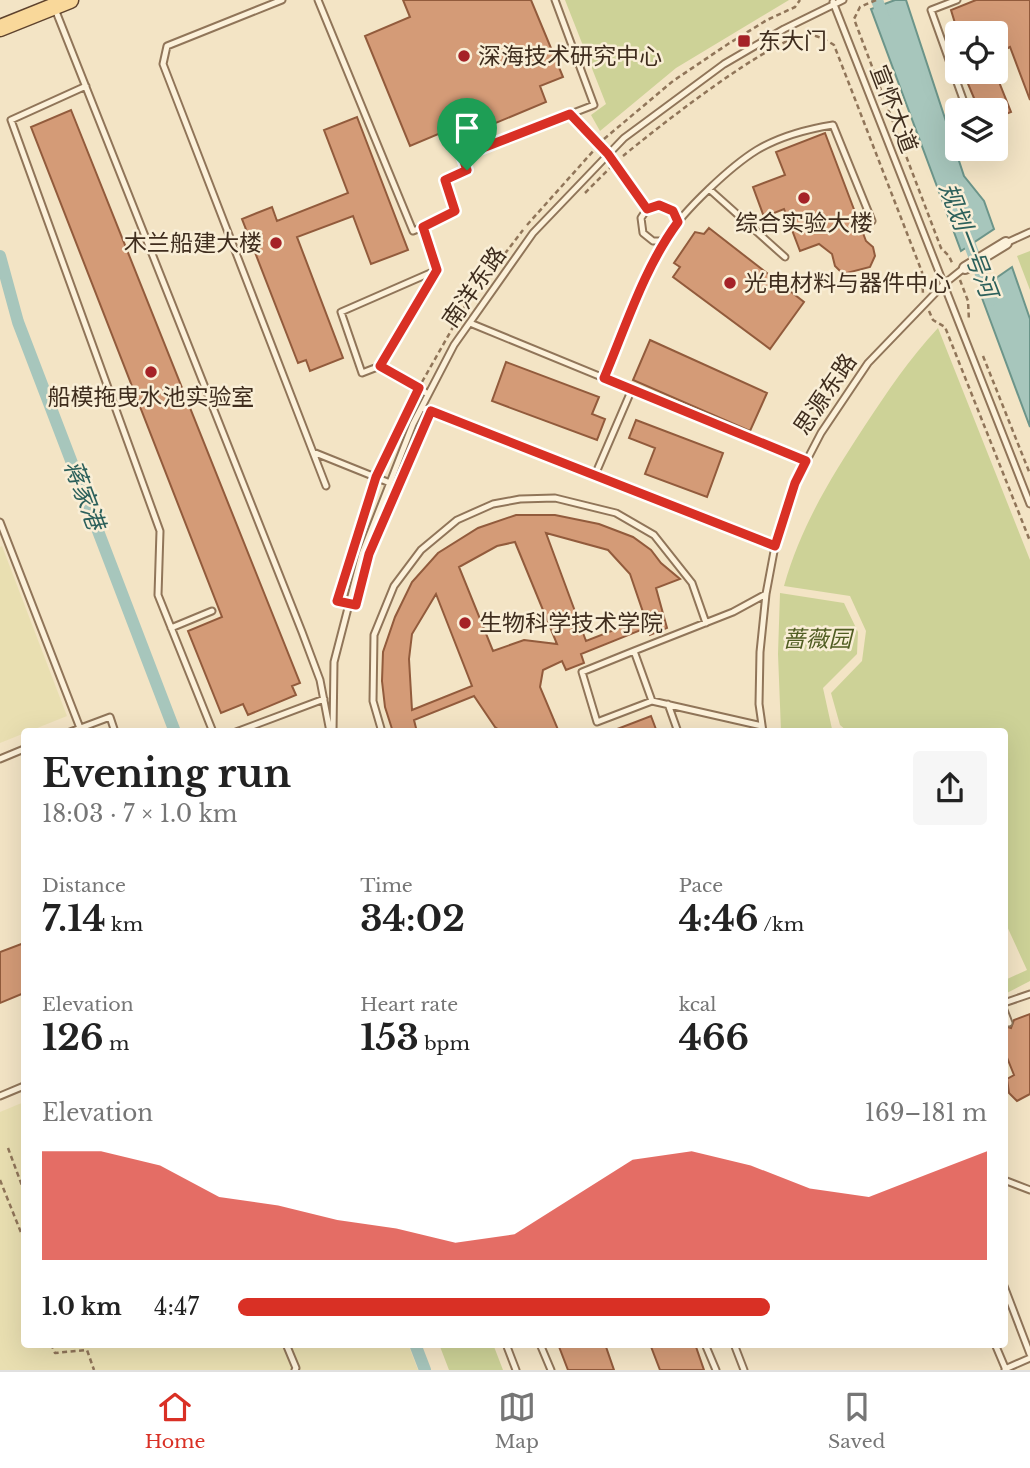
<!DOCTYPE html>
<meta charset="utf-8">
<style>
:root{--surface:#fff;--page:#f6f6f6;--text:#222;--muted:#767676;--line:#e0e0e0;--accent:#d93025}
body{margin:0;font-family:"Libre Baskerville","Noto Sans SC",serif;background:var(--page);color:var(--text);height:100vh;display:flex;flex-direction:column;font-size:26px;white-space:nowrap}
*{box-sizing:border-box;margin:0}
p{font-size:23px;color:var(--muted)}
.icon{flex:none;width:38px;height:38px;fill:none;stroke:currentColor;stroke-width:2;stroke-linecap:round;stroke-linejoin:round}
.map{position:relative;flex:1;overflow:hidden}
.sheet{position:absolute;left:21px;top:728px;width:987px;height:620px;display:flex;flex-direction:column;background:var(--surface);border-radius:7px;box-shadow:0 7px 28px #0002}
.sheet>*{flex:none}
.fabs{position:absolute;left:945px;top:21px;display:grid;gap:14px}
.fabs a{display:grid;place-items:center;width:63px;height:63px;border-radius:7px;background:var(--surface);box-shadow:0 7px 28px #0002;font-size:35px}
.pin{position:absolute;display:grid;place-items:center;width:60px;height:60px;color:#fff;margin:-72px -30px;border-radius:50% 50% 50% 0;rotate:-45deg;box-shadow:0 0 7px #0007}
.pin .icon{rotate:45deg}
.round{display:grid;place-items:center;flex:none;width:74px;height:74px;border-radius:7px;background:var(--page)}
.summary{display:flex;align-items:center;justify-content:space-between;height:119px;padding:0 21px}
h1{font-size:38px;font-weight:700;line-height:52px}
.metrics{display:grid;grid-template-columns:repeat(3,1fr);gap:10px;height:119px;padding:7px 21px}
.metrics div{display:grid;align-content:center}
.metrics b{font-size:35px;font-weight:700}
.metrics small{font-size:19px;font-weight:400}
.metrics p{font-size:19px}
.chart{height:196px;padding:14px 21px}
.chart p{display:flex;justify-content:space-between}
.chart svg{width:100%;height:126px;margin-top:7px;fill:var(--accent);opacity:.7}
ul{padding:0 21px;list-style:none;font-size:23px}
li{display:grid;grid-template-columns:112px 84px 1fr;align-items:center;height:52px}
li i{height:18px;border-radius:9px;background:var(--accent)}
.menu{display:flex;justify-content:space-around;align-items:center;height:98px;border-top:2px solid var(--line);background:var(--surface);font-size:19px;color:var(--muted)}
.menu a{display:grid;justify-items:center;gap:4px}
.menu .selected{color:var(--accent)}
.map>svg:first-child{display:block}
</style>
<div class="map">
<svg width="1030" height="1370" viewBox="0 0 1030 1370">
<rect width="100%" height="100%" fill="#f3e4c5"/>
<!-- farmland -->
<path fill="#e9dfb1" d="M2,546L67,716L0,743V547Z
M24,1102V1344H408L418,1370H0V1112Z"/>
<!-- green -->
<path fill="#cdd297" d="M565,0H789L676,68L600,131L591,115L606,104Z
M1030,251V290L1017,256Z
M938,328L1030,560V981L1005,994V980L1027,970L1005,922L1004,732L847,731L840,725L831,693L862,661L866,631L850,596L784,586C801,526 830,479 864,427C887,392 909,359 938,328Z
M780,593L844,603L858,632L857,654L823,688L832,729L835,731H781L778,654Z
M439,1344H493L503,1370H449Z"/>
<!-- water -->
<path fill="#a7c6bc" stroke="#6c958a" stroke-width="2" d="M895,0H906L964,176L984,201L994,229L961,251L871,9Z
M1012,267L1030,319V427L979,290Z"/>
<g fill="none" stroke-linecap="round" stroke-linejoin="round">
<!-- canal -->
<path stroke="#a7c6bc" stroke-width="12" d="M877,0L885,22
M965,232L991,300
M0,256L18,322L175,732
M415,1344L425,1370"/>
</g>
<!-- building -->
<path fill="#d49b77" stroke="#925b3c" stroke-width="2" fill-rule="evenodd" d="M403,0H531L563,77L540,86L546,102L474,132L469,121L410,146L365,36L410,17Z
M976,0H1030V100L1010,47L996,54V33H958L951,10Z
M963,72H995L1011,112L996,118V110H979Z
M71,110L300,683L292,686L296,695L248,715L243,704L221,713L188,631L222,617L31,127Z
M357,117L408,250L371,264L353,216L297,237L343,358L310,371L306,360L298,363L242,219L272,207L277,221L348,193L324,130Z
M825,133L866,241L873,247L875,256L870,267L843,274L835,266L832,254L819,244L800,251L784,209L764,217L753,187L785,175L776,152Z
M709,228L804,302L770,349L673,277L680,267L674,263L695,232L704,234Z
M650,340L767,393L750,431L633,380Z
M506,362L599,397L592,414L605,419L597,440L492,401Z
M636,420L723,453L707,497L645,474L655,448L629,438Z
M516,515H555L599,524L633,537L651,550L661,563L680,579L656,588L667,628L650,635L648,627L581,654L584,663L566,670L562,661L543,670L540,687L559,732H502L495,727L474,696L414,720L417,732H393L385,707L382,681L383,652L395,617L412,582L438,553L478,528ZM546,533L608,550L630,574L645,618L586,641ZM515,542L557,644L524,640L493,651L459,567L497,546ZM436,594L472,686L412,710L409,659L412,634Z
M651,716L657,732H612V731Z
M24,943V993L0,1003V952Z
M1030,1014V1094L1017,1101L1009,1093L1007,1079L1014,1075L1004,1050V1026L1011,1028L1014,1020Z
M558,1344H605L614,1370H568Z
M650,1344H695L704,1370H660Z"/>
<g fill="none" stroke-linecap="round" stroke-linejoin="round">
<!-- lane casing -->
<g stroke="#907559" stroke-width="9">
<path id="lane" d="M282,0L167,46L163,64L326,486
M318,0L413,231L423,227
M957,0L931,10L964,102
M833,2L1030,504
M55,9L302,632L320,680L330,732
M86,86L11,120L160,531L158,595L213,732
M570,114L609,154L647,209
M709,189L785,257
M665,241H653L643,233L641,218L647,209L659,205L673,211L678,222
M1006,243L1030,232
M470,323L806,461
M380,366L362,373L341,312L437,270
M604,378C624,331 641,280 668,236C684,210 731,166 757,150C779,137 808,129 833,125L872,221
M428,394L380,366L437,269L423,227L455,211L445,180L467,170L462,156L594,105L555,0
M422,407L775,546
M313,452L390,483
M595,475L632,389
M0,522L80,728
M171,628L212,611
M634,651L582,672L597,722L652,701
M668,704L678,732
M762,726L652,701L634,651L733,612L766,594
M70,732L110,717L115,732
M236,732L324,699
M333,732L334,662L362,554L413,424L454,345L533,233L624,138L724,64L784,29L843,0
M382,732L373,701L374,635L394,586L421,550L457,520L493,504L520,499L555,498L616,513L654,535L692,583L706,623
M763,732L759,704L760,652L766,594L775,546L795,483L821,433L868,363L944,284L964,268
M0,759L24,749
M1004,1003L1030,994
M1004,1010L1009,1023
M0,1096L24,1086
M1004,1180L1030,1190
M1004,1286L1030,1354
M286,1344L296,1368L295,1370
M506,1344L516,1370
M540,1344L551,1370
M705,1344L716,1370
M734,1344L744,1370
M995,1344L1006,1370
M1005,1369L1030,1358"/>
</g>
<!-- street casing -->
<g stroke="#907559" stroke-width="14">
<path id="street" d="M965,268L1006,243"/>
</g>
<!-- primary casing -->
<g stroke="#5e422d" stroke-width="19">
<path id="primary" d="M0,28L70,0"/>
</g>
<!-- path -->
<path stroke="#907559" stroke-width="2.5" stroke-dasharray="5 3.5" stroke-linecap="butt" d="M876,0L860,7L854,19L941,248L949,256L953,265
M604,139L673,81L728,44L767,20L795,7L800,0
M623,156C652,132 775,34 809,35C817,35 826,40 834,45L922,272L923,295
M585,193L610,168
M527,225L595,149
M960,280L968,301L969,321
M929,311L933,320L945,327L1030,541
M983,356L1030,474
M422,382L465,306L523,230
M416,444L428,418
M379,470L414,397
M343,602L337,601L373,486
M8,1148L24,1191
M0,1180L24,1240
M51,1344L55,1353L87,1350L94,1370"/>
<!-- lane -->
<use href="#lane" stroke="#fcf1da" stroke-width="5"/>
<!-- street -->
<use href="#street" stroke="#fcf1da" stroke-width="10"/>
<!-- primary -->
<use href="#primary" stroke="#f9d89a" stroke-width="16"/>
</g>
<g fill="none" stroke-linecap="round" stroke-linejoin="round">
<!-- route casing -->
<g stroke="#fff" stroke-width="14">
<path id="route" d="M570,114L608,154L647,209L659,205L673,211L678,222C644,268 626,326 604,378L806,461L795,483L775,546L431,411L369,554L356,605L337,601L376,477L419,388L380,366L437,270L423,227L455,211L445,180L467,170L462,156Z"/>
</g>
<!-- route -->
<use href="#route" stroke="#d93025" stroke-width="9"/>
</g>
<!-- markers -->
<g fill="#a52227" stroke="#f9eed6" stroke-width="2.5">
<rect x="737" y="34" width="14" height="14" rx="3.5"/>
<circle cx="464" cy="56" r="7"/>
<circle cx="804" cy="198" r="7"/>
<circle cx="276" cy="243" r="7"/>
<circle cx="730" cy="283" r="7"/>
<circle cx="151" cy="372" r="7"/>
<circle cx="465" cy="623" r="7"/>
</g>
<g text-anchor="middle" stroke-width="5" stroke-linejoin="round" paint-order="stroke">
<!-- poi labels -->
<g font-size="23" fill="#3f2d1e" stroke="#f9eed6" text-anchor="start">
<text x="758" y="49">东大门</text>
<text x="478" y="64">深海技术研究中心</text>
<text x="804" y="231" text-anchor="middle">综合实验大楼</text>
<text x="262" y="251" text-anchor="end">木兰船建大楼</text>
<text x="744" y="291">光电材料与器件中心</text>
<text x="151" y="405" text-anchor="middle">船模拖曳水池实验室</text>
<text x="479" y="631">生物科学技术学院</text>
</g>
<!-- street labels -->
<g font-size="23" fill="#3f2d1e" stroke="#f9eed6">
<text transform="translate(894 109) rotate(69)" y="8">宣怀大道</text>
<text transform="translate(474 287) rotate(-55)" y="8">南洋东路</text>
<text transform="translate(825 394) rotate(-56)" y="8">思源东路</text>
</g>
<!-- park labels -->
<g font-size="23" font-style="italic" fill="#505d22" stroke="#f9eed6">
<text x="817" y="647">蔷薇园</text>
</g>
<!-- water labels -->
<g font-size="24" font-style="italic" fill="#2c605b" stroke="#f9eed6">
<text transform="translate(968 240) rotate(69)" y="8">规划一号河</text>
<text transform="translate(84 495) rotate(69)" y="8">蒋家港</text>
</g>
</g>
</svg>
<div class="fabs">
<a><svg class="icon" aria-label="locate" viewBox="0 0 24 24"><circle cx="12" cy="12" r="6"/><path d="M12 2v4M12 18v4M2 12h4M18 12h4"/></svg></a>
<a><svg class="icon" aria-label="layers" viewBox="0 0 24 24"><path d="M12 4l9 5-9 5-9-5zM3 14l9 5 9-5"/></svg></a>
</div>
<div class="pin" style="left:467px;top:170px;background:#1e9e55"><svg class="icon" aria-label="arrive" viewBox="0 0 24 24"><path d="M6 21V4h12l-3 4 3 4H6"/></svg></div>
<section class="sheet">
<div class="summary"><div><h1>Evening run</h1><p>18:03 · 7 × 1.0 km</p></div><a class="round"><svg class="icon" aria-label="share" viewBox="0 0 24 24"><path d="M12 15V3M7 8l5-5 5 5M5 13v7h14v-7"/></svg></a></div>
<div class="metrics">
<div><p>Distance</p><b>7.14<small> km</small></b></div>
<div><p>Time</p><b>34:02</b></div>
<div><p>Pace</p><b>4:46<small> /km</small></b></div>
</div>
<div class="metrics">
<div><p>Elevation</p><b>126<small> m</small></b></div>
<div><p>Heart rate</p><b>153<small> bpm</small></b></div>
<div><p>kcal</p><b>466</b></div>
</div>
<div class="chart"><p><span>Elevation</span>169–181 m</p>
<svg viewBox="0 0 160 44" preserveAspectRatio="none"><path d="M0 44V6L10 6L20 11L30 22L40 25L50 30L60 33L70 38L80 35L90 22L100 9L110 6L120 11L130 19L140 22L150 14L160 6V44z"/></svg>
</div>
<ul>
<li><b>1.0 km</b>4:47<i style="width:71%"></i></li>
</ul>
</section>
</div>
<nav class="menu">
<a class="selected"><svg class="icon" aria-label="home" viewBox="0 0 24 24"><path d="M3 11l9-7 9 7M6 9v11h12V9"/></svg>Home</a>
<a><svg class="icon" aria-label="map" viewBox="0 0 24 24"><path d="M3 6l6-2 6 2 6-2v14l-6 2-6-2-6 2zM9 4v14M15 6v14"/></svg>Map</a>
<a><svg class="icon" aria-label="saved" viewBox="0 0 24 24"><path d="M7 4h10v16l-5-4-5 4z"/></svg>Saved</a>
</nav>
